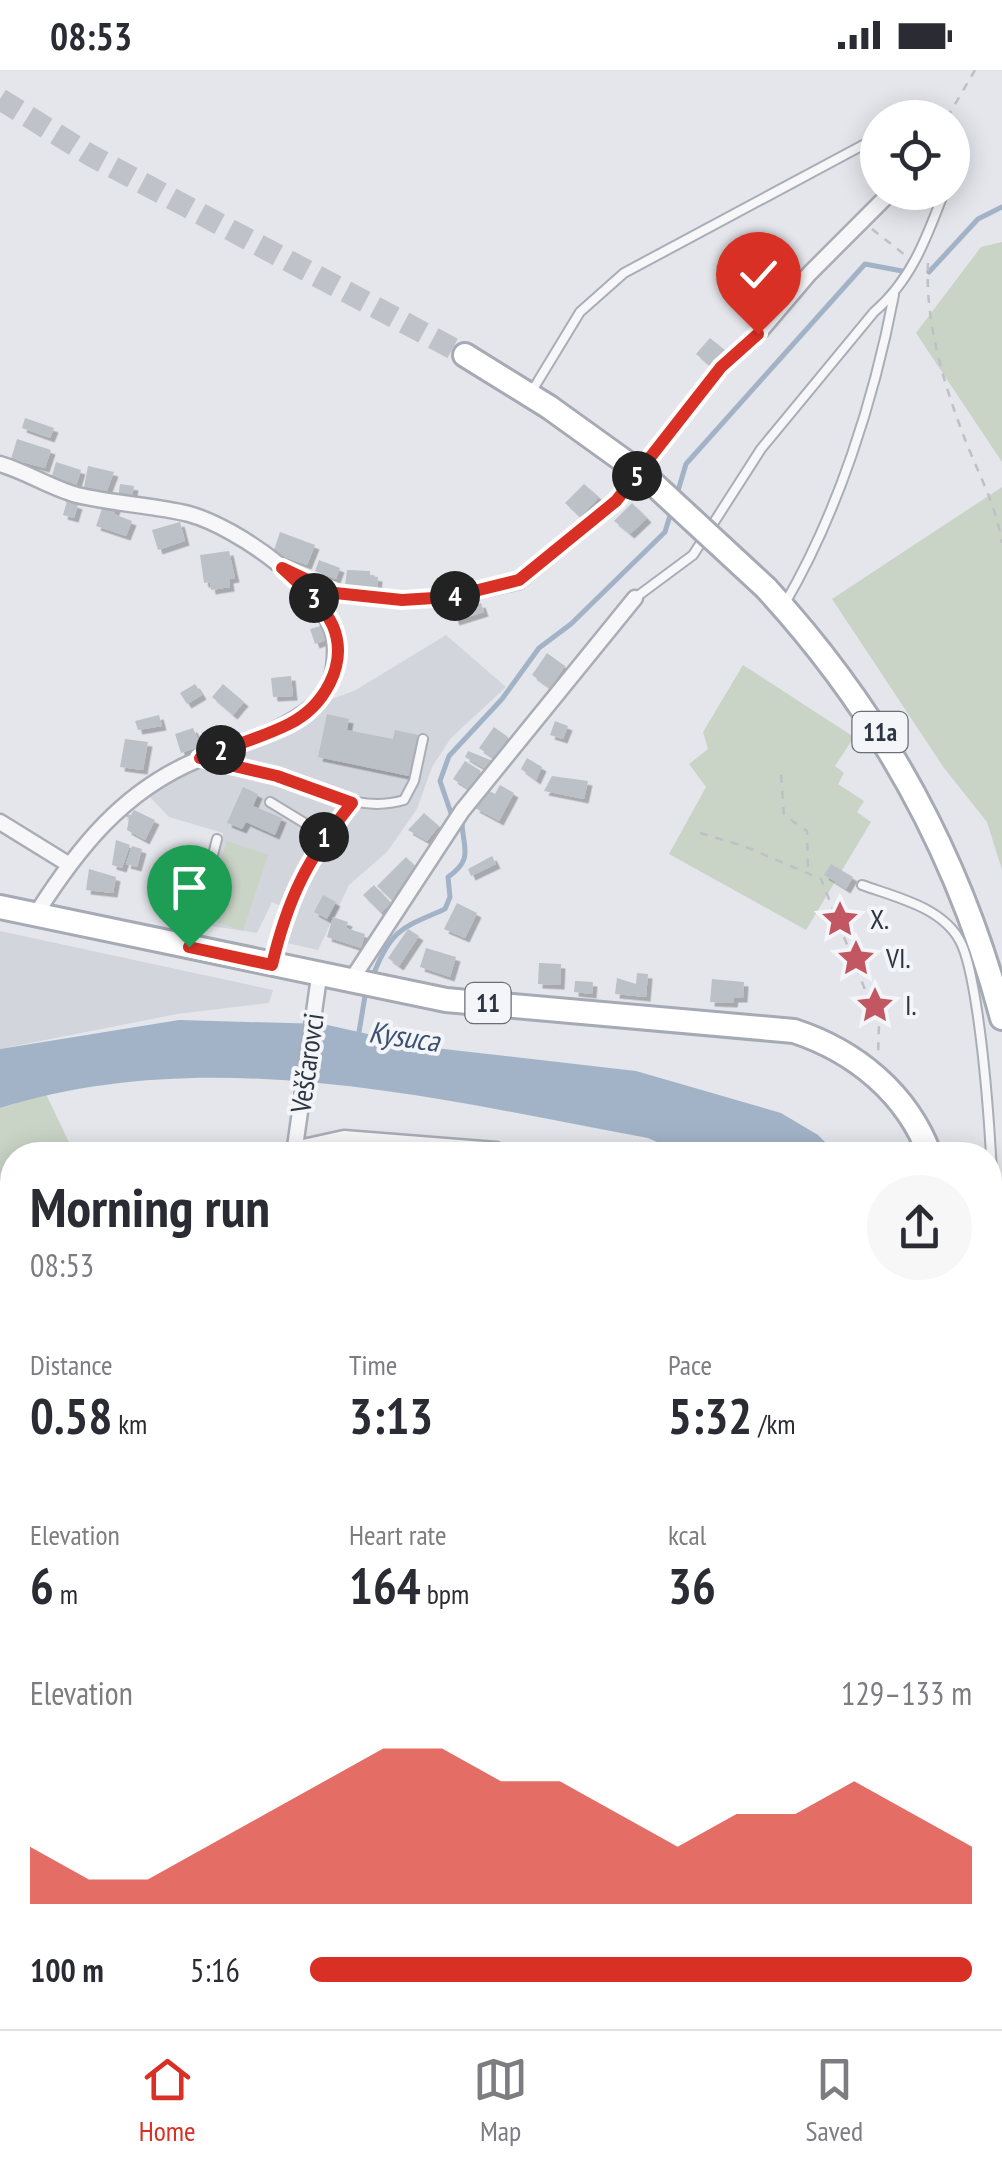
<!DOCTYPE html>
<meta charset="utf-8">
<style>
:root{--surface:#fff;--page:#f7f7f7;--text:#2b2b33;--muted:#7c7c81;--line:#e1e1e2;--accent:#d93025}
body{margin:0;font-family:"PT Sans Narrow",sans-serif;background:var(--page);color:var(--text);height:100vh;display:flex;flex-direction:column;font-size:38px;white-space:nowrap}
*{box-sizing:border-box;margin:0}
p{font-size:32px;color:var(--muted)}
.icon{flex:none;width:55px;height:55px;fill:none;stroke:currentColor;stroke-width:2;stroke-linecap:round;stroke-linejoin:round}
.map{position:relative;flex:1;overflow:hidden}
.drawer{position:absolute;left:0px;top:1072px;width:1002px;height:888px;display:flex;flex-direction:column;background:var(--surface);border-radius:40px 40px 0 0;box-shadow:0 5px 25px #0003}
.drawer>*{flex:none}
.controls{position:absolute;left:860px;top:30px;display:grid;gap:20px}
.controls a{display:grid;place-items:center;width:110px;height:110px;border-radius:50%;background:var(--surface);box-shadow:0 5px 25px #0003;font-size:50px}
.pin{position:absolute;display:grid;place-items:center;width:85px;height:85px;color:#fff;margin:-102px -42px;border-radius:50% 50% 50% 0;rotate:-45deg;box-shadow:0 0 10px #0007}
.pin .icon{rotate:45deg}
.km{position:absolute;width:50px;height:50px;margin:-25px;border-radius:50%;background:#222;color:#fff;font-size:28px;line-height:50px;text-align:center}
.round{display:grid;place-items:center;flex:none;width:105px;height:105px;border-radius:52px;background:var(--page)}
.summary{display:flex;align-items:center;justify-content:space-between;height:170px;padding:0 30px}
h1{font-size:55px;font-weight:800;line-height:75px}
.figures{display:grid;grid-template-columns:repeat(3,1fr);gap:15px;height:170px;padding:10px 30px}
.figures div{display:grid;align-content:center}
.figures b{font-size:50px;font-weight:800}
.figures small{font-size:28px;font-weight:400}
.figures p{font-size:28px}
.chart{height:280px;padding:20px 30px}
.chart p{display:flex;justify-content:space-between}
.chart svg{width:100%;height:180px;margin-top:10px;fill:var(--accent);opacity:.7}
ul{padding:0 30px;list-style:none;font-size:32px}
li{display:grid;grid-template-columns:160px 120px 1fr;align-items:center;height:75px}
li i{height:25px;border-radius:12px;background:var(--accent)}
.status{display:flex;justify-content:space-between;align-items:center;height:70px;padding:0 50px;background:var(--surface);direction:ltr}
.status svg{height:28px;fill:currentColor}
.tabs{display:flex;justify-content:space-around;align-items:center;height:140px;border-top:2px solid var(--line);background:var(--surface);font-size:28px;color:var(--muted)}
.tabs a{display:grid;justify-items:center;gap:5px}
.tabs .selected{color:var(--accent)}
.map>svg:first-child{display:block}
</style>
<div class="status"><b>08:53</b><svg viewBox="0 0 49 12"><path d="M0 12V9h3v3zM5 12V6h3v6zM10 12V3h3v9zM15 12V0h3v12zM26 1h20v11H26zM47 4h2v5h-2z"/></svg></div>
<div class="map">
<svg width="1002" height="1959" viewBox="0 0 1002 1959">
<defs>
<filter id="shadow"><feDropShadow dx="4.5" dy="4.5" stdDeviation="0" flood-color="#0004"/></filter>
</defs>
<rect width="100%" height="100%" fill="#e4e6eb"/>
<!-- built -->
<path fill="#d3d5dc" d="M446,565L506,617L451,668L432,697L417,739L387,782L349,815L318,880L287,873L298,844L272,832L257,863L198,854L223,763L169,747L146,723L242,678L292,662L326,631L354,621Z
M0,861L273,920L269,933L177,944L0,979Z"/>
<!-- green -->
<path fill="#c9d4c6" d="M1002,172V392L916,263L981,177Z
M1002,417V800L987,752L944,698L832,529Z
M743,595L854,667L835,696L844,703L838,714L864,731L857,742L871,752L806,860L669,784L706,717L689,694L708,679L703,662Z
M227,771L268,785L243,861L202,847Z
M46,1024L75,1085H12V1173L0,1178V1038Z
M624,1948H710L706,1959H620Z"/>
<!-- water -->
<path fill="#a3b3c7" d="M179,950L323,954L426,977L636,1001L781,1043L818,1065L838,1085H686L648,1068C437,1029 212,972 0,1038V979Z
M710,1948H794L790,1959H706Z"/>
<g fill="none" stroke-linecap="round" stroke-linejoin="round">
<!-- stream -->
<path stroke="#a3b3c7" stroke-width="5" d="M929,202L978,149L1002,137
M677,424L686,394L865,194L902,201
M452,746L440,711L449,686L502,629L539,578L571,554L665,462L672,439
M374,903C392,858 404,857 445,839L450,827L448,807C474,789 463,778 462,753
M359,962L365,926
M0,1734L12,1730"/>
</g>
<!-- building -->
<path fill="#bcc0c7" filter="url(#shadow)" d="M710,268L726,281L713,298L696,284Z
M25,348L54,358L50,368L22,358Z
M17,369L51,380L45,398L11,389Z
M56,392L81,400L76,416L51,409Z
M88,396L114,402L105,426L83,423Z
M120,414L134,416L131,432L118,429Z
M584,414L599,427L580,447L565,433Z
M67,431L78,435L74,448L63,445Z
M104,433L116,437L114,444L132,451L126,466L96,456Z
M632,433L647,448L630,464L614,451Z
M180,452L185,471L158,480L152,460Z
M280,462L315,475L307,495L273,483Z
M229,481L235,508L229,509L230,517L211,520L210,512L204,513L200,485Z
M319,490L340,498L336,509L315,501Z
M347,500L370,501V506L378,507L377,518L345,516Z
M481,533L484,542L455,551L452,543Z
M324,555L329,569L315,574L310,559Z
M547,583L565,596L550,618L532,605Z
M291,606L293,626L273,627L271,608Z
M195,614L202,625L187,634L180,623Z
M223,614L244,632L233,645L212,627Z
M327,644L349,649L347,660L393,669L395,660L418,665L409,706L318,687Z
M159,645L162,656L138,660L135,651Z
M555,651L568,656L563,669L550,665Z
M494,657L508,667L495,689L479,678Z
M193,658L201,676L181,683L175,664Z
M125,669L148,672L143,700L120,697Z
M468,681L493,691L487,700L465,687Z
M527,688L542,697L536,710L521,699Z
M465,691L481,701L469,719L453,709Z
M552,706L588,711L584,729L544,721Z
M500,715L514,723L499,751L475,738L486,719L495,724Z
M243,717L258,724L253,736L282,748L275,765L246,752L242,759L227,753Z
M134,740L155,750L145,770L127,760L129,748L122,744L131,745Z
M424,743L439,756L427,771L408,760Z
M116,770L130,775L122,798L112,795Z
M132,776L142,779L137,797L126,794Z
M492,786L496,794L471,806L468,799Z
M406,787L420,801L392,830L377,816Z
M831,794L853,807L846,819L824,805Z
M165,797L197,804L191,831L159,825Z
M89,799L116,807L113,823L86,820Z
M374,815L391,833L381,843L363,825Z
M323,825L336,832L327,849L314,842Z
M457,833L477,843L465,868L444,859Z
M333,847L348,852L346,858L365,864L361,878L327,867Z
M408,859L419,866L399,896L388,888Z
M426,878L456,887L450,907L420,897Z
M539,893L561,894L560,915L538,914Z
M637,903L648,904L646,927L615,924L617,908L636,914Z
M712,909L744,912L743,928H734L733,933L710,932Z
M575,911L593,912L592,924L574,922Z
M1002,1700V1715L990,1716V1701Z
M998,1766L1002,1792L990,1795V1769Z
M0,1826L12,1852V1862L0,1868Z
M0,1905L12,1924V1936L0,1944Z
M248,1948H267L270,1959H252Z
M969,1948H989V1956L969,1959Z"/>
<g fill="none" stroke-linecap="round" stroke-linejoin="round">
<!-- primary-tunnel -->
<path stroke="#bfc2c9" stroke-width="22" stroke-dasharray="22 11" stroke-linecap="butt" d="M0,29L90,85L465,285"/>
<!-- lane casing -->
<g stroke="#a9adb5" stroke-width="12">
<path id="lane" d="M532,321L580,242L624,203L878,67
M635,528L693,485L761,379L874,242C911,211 927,167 944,122
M784,535C838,443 874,330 894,225
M205,689C228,694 251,699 274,705C319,717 357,744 404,730L414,711L423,669
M270,732L316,760L321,773
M862,815C895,827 942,837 960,871C986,918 1002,1197 990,1244
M190,873L217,769
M273,892C288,825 310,786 352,733
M0,1493L12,1484"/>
</g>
<!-- street casing -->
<g stroke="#a9adb5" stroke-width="19">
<path id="street" d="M0,394C27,402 51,418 77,425C114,434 153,435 189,444C237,457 333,523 335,575C336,599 332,620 313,636C280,664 236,673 197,690C123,721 78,778 36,844
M296,504L335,523L402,530L450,527L519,511L616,431L721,297L758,264L809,204L891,122
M0,752L68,794
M350,912L462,741L635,528
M294,1079L344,1068L496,1080L507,1085
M294,1084L319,907
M0,1191L12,1184
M0,1692L12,1688
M0,1802L12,1798
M990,1850L1002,1882
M96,1959L117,1948
M599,1959L603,1948
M998,1959L1002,1936"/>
</g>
<!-- primary casing -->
<g stroke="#a5aab5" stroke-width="28">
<path id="primary" d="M465,285L549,337
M766,518C881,643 959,784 1002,948
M0,837L446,930L794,961C855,981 907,1023 930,1085
M868,1948L869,1959"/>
</g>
<!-- path -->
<path stroke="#bec0c6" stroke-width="2.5" stroke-dasharray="8 8" stroke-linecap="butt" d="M947,48L975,0
M872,159L905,185
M928,193C925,254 944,315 966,372C980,407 996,435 1002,473
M781,705L784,745L807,761L808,802
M700,763L744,776L821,809L879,955L878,986
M8,1439L12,1436"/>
<!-- lane -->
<use href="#lane" stroke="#f7f7f9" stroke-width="8"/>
<!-- street -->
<use href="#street" stroke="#f7f7f9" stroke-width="14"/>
<!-- primary -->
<use href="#primary" stroke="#fff" stroke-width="22"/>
<!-- rail -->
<path stroke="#7f8693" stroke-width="5" stroke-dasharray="5 10" stroke-linecap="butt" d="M0,1114H12
M650,1959L653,1948"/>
<!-- primary-bridge casing -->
<g stroke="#a5aab5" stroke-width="28" stroke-linecap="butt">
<path id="primary-bridge" d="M549,337L645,406L766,518"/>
</g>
<!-- primary-bridge -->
<use href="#primary-bridge" stroke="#fff" stroke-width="22"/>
</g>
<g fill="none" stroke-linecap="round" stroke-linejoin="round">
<!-- route casing -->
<g stroke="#fff" stroke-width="20">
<path id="route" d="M189,877L272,895C288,827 308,788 352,733L277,706L200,688C229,677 261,668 289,654C323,637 349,595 333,556C322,532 300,515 282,498L335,523L402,530L450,527L519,510L616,431L721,297L758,264"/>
</g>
<!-- route -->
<use href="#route" stroke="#d93025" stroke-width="12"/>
</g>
<!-- icons -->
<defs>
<g id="sight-bare" transform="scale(3)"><path d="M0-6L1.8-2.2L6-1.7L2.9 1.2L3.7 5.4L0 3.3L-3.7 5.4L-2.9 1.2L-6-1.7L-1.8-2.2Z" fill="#c25761" stroke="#f4f5f8" stroke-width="2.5" paint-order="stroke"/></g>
</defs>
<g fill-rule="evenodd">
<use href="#sight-bare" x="840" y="849"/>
<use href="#sight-bare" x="856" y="888"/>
<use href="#sight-bare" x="875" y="935"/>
</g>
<g text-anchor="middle" stroke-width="8" stroke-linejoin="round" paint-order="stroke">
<!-- shield labels -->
<g fill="#f4f5f8" stroke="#696e79" stroke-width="2.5">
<rect x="852.5" y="642" width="55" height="40" rx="8"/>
<rect x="465.5" y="913" width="45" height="40" rx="8"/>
</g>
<g font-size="25" font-weight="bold" fill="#2d3442">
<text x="880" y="671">11a</text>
<text x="488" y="942">11</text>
</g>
<!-- poi labels -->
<g font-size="28" fill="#2d3442" stroke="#f4f5f8" text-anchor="start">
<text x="870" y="859">X.</text>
<text x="886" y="898">VI.</text>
<text x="905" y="945">I.</text>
</g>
<!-- street labels -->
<g font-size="28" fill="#2d3442" stroke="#f4f5f8">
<text transform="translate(307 993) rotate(-82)" y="10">Veščarovci</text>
</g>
<!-- water labels -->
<g font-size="30" font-style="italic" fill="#3b5172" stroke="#f4f5f8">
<text transform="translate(404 967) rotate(8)" y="10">Kysuca</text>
</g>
</g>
</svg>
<div class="controls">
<a><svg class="icon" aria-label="locate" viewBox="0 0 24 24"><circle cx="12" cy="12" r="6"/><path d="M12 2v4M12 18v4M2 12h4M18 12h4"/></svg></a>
</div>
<div class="pin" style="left:189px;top:877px;background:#1e9e55"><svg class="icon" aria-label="arrive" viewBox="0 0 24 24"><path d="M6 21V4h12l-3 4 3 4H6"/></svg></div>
<div class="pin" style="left:758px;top:264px;background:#d93025"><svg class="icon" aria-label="check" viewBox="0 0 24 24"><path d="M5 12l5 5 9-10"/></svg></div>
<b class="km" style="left:324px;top:767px">1</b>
<b class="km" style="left:221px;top:680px">2</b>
<b class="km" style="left:314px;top:528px">3</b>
<b class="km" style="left:455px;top:526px">4</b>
<b class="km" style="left:637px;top:406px">5</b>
<section class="drawer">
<div class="summary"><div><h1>Morning run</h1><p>08:53</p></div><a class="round"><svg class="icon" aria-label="share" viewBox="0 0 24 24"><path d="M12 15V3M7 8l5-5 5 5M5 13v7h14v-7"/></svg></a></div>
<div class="figures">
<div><p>Distance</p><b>0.58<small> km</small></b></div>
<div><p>Time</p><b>3:13</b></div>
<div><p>Pace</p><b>5:32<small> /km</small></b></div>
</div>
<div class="figures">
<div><p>Elevation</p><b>6<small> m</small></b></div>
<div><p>Heart rate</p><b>164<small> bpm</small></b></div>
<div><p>kcal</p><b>36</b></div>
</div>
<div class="chart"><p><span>Elevation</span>129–133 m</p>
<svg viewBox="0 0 160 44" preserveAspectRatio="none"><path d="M0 44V30L10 38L20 38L30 30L40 22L50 14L60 6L70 6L80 14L90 14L100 22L110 30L120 22L130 22L140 14L150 22L160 30V44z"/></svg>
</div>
<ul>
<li><b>100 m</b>5:16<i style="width:100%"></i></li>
</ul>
</section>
</div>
<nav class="tabs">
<a class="selected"><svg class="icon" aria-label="home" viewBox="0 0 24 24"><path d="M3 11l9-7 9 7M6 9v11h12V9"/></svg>Home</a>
<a><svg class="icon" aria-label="map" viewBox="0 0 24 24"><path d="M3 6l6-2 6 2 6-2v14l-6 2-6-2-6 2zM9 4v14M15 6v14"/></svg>Map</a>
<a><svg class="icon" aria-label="saved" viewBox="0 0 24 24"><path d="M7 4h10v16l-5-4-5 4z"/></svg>Saved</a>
</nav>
